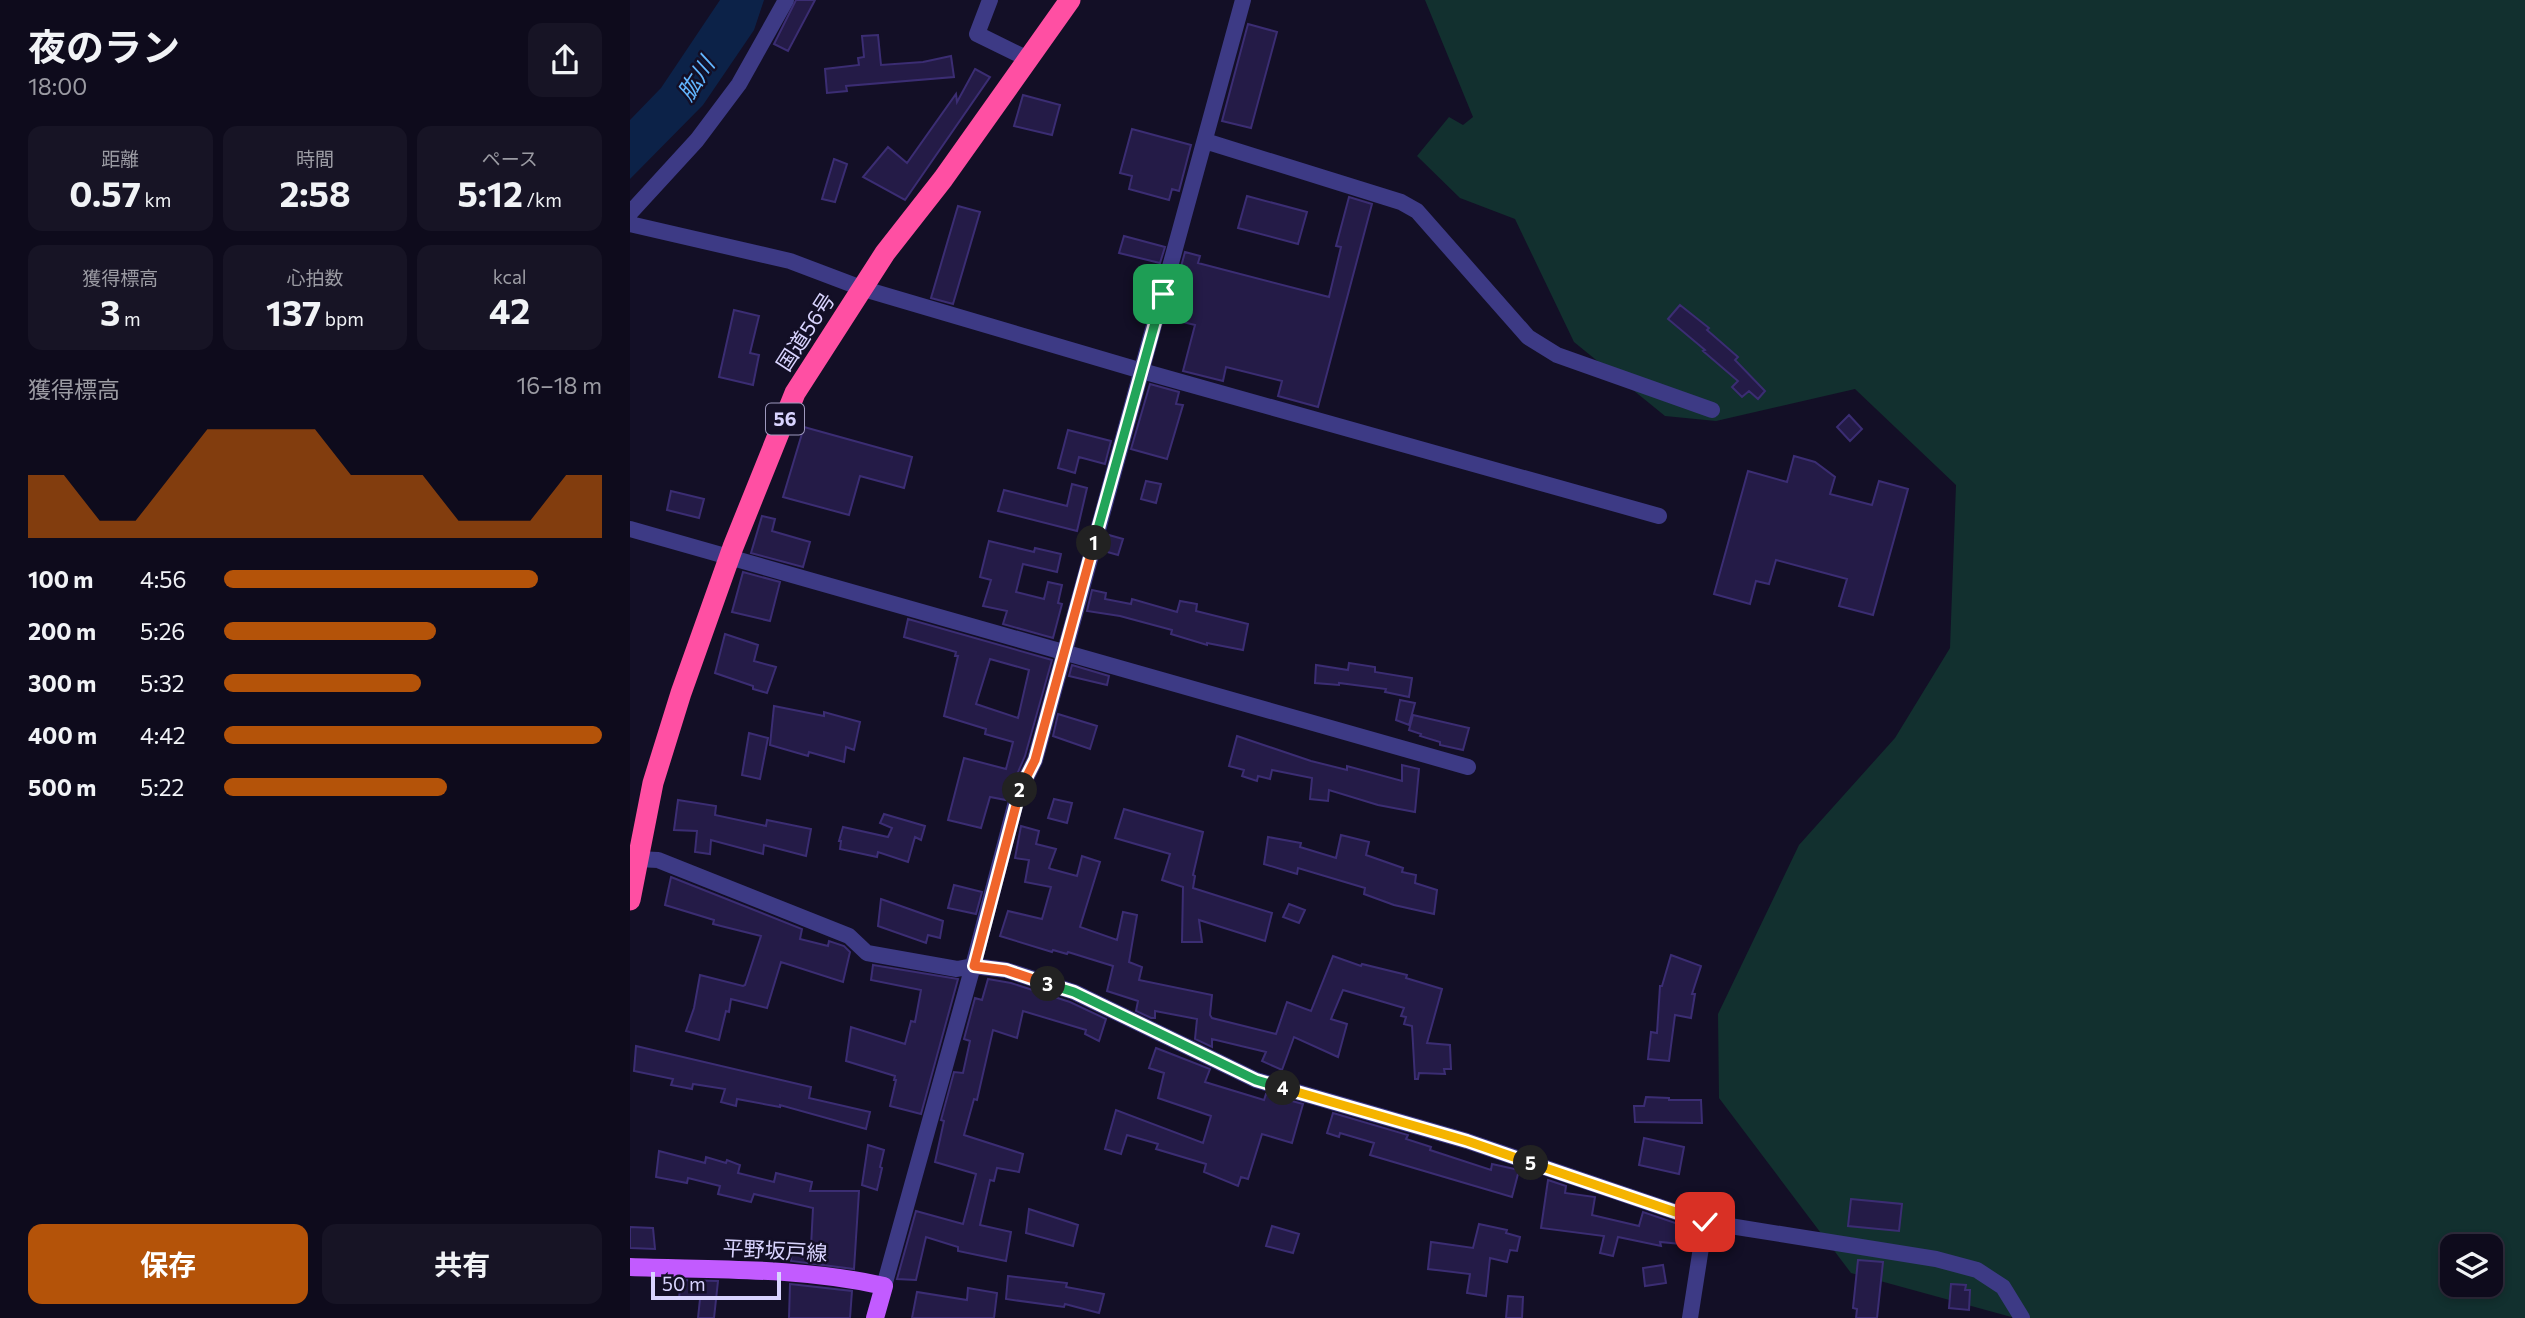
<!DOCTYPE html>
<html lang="ja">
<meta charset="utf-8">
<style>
:root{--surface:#0e0b1c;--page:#171425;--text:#f1f3f6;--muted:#9b9ba3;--line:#2e2b3b;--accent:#b45309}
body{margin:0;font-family:Commissioner,"Noto Sans JP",sans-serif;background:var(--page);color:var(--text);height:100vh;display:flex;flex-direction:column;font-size:26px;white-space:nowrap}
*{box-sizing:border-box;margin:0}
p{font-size:23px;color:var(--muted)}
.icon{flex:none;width:38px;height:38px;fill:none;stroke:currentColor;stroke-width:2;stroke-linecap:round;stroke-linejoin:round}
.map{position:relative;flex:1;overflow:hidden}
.drawer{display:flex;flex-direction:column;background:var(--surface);width:630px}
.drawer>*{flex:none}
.buttons{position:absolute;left:1810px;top:1234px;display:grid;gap:14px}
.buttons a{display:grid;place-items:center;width:63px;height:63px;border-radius:14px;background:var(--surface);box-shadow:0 4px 10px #0003,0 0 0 2px var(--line);font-size:35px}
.scale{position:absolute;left:21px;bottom:18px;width:130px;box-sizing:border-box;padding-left:7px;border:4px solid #d9d4ff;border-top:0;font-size:19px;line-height:24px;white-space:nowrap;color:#d9d4ff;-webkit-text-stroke:5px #130f26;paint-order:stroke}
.pin{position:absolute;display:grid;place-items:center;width:60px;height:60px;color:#fff;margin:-30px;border-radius:14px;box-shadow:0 4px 10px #0006}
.km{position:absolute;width:35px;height:35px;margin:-18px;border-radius:50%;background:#222;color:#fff;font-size:19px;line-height:35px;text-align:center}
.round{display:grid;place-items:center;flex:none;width:74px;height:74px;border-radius:14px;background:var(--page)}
.head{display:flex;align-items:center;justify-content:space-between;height:119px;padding:0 28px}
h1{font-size:38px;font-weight:700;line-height:52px}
.figures{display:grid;grid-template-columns:repeat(3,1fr);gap:10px;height:119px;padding:7px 28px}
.figures div{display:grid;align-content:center;border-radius:14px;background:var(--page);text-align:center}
.figures b{font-size:35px;font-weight:700}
.figures small{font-size:19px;font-weight:400}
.figures p{font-size:19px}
.chart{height:196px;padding:14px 28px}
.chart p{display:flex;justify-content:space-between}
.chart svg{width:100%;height:126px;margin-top:7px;fill:var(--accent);opacity:.7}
.button{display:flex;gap:14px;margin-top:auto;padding:14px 28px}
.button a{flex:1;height:80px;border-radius:14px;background:var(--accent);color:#fff;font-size:28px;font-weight:700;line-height:80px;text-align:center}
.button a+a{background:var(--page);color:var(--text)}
ul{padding:0 28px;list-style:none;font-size:23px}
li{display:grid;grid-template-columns:112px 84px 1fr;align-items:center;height:52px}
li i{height:18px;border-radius:9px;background:var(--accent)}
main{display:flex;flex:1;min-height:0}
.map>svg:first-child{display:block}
</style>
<main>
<section class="drawer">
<div class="head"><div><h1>夜のラン</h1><p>18:00</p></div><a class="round"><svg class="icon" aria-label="share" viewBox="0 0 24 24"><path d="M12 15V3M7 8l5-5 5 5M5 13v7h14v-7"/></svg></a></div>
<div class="figures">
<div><p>距離</p><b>0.57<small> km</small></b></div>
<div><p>時間</p><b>2:58</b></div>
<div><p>ペース</p><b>5:12<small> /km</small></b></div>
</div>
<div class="figures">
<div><p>獲得標高</p><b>3<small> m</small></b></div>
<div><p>心拍数</p><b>137<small> bpm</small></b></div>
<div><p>kcal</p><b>42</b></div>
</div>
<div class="chart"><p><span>獲得標高</span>16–18 m</p>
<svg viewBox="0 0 160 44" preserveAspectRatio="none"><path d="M0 44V22L10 22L20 38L30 38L40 22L50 6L60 6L70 6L80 6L90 22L100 22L110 22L120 38L130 38L140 38L150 22L160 22V44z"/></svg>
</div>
<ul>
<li><b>100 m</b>4:56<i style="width:83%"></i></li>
<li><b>200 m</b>5:26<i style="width:56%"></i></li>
<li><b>300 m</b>5:32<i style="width:52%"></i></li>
<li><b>400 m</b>4:42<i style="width:100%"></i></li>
<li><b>500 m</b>5:22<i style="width:59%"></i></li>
</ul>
<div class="button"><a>保存</a><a>共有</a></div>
</section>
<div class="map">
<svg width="1895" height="1318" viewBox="0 0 1895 1318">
<rect width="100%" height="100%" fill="#130f26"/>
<!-- green -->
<path fill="#12302f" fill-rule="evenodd" d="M795,0H1895V1318H1385L1221,1273L1089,1098L1088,1014L1169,845L1265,738L1320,648L1326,485L1225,389L1086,421L1035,416L944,342L885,219L830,198L787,156L819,117L833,125L843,117ZM1822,1246H1860V1284H1822Z"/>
<!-- water -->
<path fill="#0c2248" d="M90,0H134L124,30L73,105L0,179V120L31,88Z"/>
<!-- building -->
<path fill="#241b47" stroke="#3b2d73" stroke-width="2" fill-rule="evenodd" d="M166,0H185L158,51L144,44Z
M618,24L647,32L621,128L592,121Z
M248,35L251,65L293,62L321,56L324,77L216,86L217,91L197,93L195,69L229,65L228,58L234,57L232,36Z
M345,69L360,77L275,200L233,177L258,147L277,163L326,94L327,102Z
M393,95L430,105L422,135L384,126Z
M502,129L561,145L549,191L542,189L539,200L499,189L502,176L490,173Z
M204,159L217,164L205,202L192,199Z
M617,196L677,212L668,244L608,228Z
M719,197L742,204L688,407L648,396L652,381L596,367L593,381L553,371L565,325L537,318L555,252L570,256L568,263L699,297L711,247L706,246Z
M328,206L350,212L323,304L301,298Z
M494,236L535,247L530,263L489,253Z
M1050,305L1079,328L1077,330L1108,357L1105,360L1135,391L1128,399L1119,391L1112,397L1102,387L1108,381L1073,351L1075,350L1038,319Z
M104,310L129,316L120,353L129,355L123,385L89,377Z
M520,384L549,392L546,404L553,405L537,459L501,449Z
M1219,415L1232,429L1220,441L1207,427Z
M174,427L282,457L274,488L230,476L219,515L153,497Z
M438,430L481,441L475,464L449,457L445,473L428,468Z
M1164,456L1185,462L1205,477L1200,494L1242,505L1249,481L1278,489L1243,615L1209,606L1217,579L1146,560L1139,584L1126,581L1120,604L1084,594L1118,471L1157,482Z
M516,481L531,484L526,503L511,499Z
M442,484L457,488L447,531L368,511L374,490L437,506Z
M41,491L74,499L69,518L37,510Z
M132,516L145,519L142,531L180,542L173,567L121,553Z
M479,535L493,539L488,555L474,551Z
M359,541L404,552L405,548L431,554L427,572L393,564L386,592L414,599L418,582L432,585L428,603L432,604L423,638L373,624L377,611L353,606L361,580L350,577Z
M113,572L150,582L140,621L102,612Z
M462,590L476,593L475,599L501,604L502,599L547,612L550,601L567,604L566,611L618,624L613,650L577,643V645L541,634L542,630L490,616L457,611Z
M278,619L422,660L395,756L376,800L360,797L351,828L318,820L334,758L376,769L383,742L355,734L356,729L314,716L328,656H325L326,652L274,637ZM360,659L399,670L388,718L346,704Z
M95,634L128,645L124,661L146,667L137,693L123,689V686L85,673Z
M719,663L745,667V672L782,678L779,697L755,692L756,689L709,683V685L685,683L686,665L718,670Z
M442,665L479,676L477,685L439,676Z
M770,700L785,703L779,725L766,720Z
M144,706L194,716V712L230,722L224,750L216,747L214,762L179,752L178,756L140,745Z
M428,714L467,726L460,749L423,736Z
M783,715L839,728L833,750L810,745V742L790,736L791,734L779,730Z
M119,733L138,738L130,779L112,775Z
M607,736L681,761L717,770V766L772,781V765L789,769L785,812L748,805L699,790L698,801L680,799L682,778L642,770L640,779L628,776L627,781L612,776L614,770L599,766Z
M424,799L442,803L437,823L418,818Z
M48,800L86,806L85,815L136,826L137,820L181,829L176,856L134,845L133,854L81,840L80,854L65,852L67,831L44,830Z
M494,809L573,832L563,875L565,876L563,888L642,913L635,941L569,920L572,942H552L553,887L532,880L540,854L485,838Z
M254,814L295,826L291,840L285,837L278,862L248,852L247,857L210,849L211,841H209L213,827L258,837L262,828L250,823Z
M391,826L409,831L406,844L426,849L419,868L421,869L447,876L452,856L470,862L450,927L487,940L493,912L507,915L499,962L512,967L509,980L582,995L580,1015L582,1018L646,1034L657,1002L681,1011L703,956L731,966L732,964L777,975L776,978L812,989L797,1043L820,1045L821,1069H814L815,1074L789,1073L788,1079H785L782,1026L774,1024L776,1017L771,1016L774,1008L713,990L701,1019L717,1024L708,1057L664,1037L652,1070L632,1061L636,1052L582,1039V1047L565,1039L567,1019L525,1011V1018H521L506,1011L508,1001L477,991L483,966L438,952L437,954L423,950L422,952L370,936L378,911L412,919L421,887L395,882L399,860L385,858Z
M711,835L739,842L736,855L773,868L772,872L786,875L785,883L807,890L804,914L764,905L734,894L735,888L668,868L667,874L634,864L638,837L671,843L670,847L706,858Z
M41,877L172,929L170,939L198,946L199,941L214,946L220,952L213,982L151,962L137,1008L101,999L99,1012L96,1011L89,1040L56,1031L64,1008L70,975L113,986L115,985L131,936L83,924L84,920L35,905Z
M324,885L352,892L346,914L318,908Z
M251,899L313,921L310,938L298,935L296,943L248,926Z
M659,904L675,910L669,923L653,917Z
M1041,955L1071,966L1062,994H1065L1061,1018L1045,1015L1039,1061L1018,1059L1021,1032L1027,1033L1030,986H1032Z
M243,965L328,979L291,1114L260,1106L266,1080H264L265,1076L216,1061L221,1027L275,1044L281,1021L285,1022L291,990L241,980Z
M358,979L381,983L440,1002L476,1019L469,1041L455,1034L456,1030L393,1011L387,1038L363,1030L347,1100L344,1099L334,1135L393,1154L389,1172L367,1168L364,1181L360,1180L350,1225L381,1232L376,1261L328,1251V1247L296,1237L286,1280L267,1279L286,1211L333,1224L346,1174L305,1162L314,1121L311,1120L324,1072L333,1073L340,1041L334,1039L345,998L352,1000Z
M6,1046L181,1087L179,1098L240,1112L236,1129L150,1105V1107L107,1099L106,1106L91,1102L95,1089L63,1084L62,1089L41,1085L43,1079L4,1071Z
M526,1048L580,1069L575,1082L634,1100L636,1094L673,1104L662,1143L632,1134L618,1179L611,1177L608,1186L574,1172L576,1164L526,1149L528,1144L497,1135L491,1154L475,1149L486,1110L573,1143L581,1116L528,1098L534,1073L519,1068Z
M1016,1097L1039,1098V1100H1071L1072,1123L1005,1122L1004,1106H1014Z
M703,1113L778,1135L776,1139L801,1147L800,1150L861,1170L862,1164L889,1170L882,1197L740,1155L744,1143L710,1133L709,1137L697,1133Z
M1014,1138L1054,1147L1049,1174L1009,1165Z
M238,1145L254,1150L250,1167L252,1168L247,1190L232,1185Z
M29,1151L75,1163L76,1157L96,1163L97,1160L110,1165L108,1173L144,1182L146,1173L182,1182L180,1191H229L224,1269L161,1261L162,1245L181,1247L183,1208L124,1194L121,1202L88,1194L90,1186L58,1178L57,1183L26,1177Z
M918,1180L936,1186L935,1193L965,1197L962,1215L1009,1226L1013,1212L1063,1229L1061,1245L1030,1242L1031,1246L988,1237L983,1256L970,1253L974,1236L911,1228Z
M1221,1199L1272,1204L1269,1231L1218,1226Z
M399,1209L448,1225L443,1246L396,1233Z
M849,1224L877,1230L876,1233L890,1237L887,1251L880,1250L877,1262L860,1258L856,1296L837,1293L840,1274L798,1269L801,1242L843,1248Z
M642,1226L669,1234L663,1253L636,1246Z
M0,1227L23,1228L25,1249L0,1248Z
M1228,1260L1253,1262L1247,1318H1226L1227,1309L1223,1308Z
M1033,1265L1036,1283L1015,1286L1013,1268Z
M378,1276L437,1283L436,1287L474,1294L469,1313L435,1304L434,1307L376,1299Z
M51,1280L88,1281L84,1318H68L70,1299L49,1298Z
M160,1284L222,1291L220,1318H159Z
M1321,1284L1336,1285L1335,1290H1340L1339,1310L1319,1308Z
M338,1288L367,1293L364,1318H282L287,1292L337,1300Z
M878,1296L893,1297L892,1318H876Z"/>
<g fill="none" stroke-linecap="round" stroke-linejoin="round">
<!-- minor -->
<path stroke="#3d3a85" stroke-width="16" d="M360,0L347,34L398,59
M575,141L771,202L787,211L898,337L927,355L1082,410
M0,213L67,140L109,84L156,0
M0,224L160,261L234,289L512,371L1029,516
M0,529L838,767
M7,859L28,860L219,936L237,953L327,969L343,966L376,970L444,992L626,1080L837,1141L1075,1222L1306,1259L1347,1270L1373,1287L1392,1318
M254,1286L343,966L388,794L405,760L613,0
M1060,1318L1075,1222"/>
<!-- major -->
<path stroke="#c25bff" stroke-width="18" d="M0,1267C84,1270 171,1267 254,1286L245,1318"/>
<!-- highway -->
<path stroke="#ff4fa3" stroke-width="21" d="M0,900L23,783L51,693L103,547L165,393L255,253L313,179L440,0"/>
</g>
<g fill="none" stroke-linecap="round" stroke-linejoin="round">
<!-- split-1 casing -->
<g stroke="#fff" stroke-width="14">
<path id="split-1" d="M464,543L533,294"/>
</g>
<!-- split-2 casing -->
<g stroke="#fff" stroke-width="14">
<path id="split-2" d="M390,790L405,760L464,543"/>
</g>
<!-- split-3 casing -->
<g stroke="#fff" stroke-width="14">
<path id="split-3" d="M390,790L344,966L376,970L418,984"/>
</g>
<!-- split-4 casing -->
<g stroke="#fff" stroke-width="14">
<path id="split-4" d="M418,984L444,992L626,1080L653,1088"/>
</g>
<!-- split-5 casing -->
<g stroke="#fff" stroke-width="14">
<path id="split-5" d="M653,1088L837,1141L901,1163"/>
</g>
<!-- split-6 casing -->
<g stroke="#fff" stroke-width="14">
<path id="split-6" d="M901,1163L1075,1222"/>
</g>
<!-- split-1 -->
<use href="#split-1" stroke="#22a559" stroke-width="9"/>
<!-- split-2 -->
<use href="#split-2" stroke="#f0652b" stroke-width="9"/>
<!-- split-3 -->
<use href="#split-3" stroke="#f0652b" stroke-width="9"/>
<!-- split-4 -->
<use href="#split-4" stroke="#22a559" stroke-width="9"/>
<!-- split-5 -->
<use href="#split-5" stroke="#f5b400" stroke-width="9"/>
<!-- split-6 -->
<use href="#split-6" stroke="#f5b400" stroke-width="9"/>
</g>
<g text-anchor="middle" stroke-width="5" stroke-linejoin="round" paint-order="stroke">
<!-- shield labels -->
<rect fill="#130f26" stroke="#9e99be" stroke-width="2" x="136" y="403.5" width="38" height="31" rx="5"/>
<g font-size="19" font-weight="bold" fill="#d9d4ff">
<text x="155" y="426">56</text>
</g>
<!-- street labels -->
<g font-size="21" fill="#d9d4ff" stroke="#130f26">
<text transform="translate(176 332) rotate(-57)" y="7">国道56号</text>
<text transform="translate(145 1251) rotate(3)" y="7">平野坂戸線</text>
</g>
<!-- water labels -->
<g font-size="23" font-style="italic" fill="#62b6ff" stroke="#130f26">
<text transform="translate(66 79) rotate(-57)" y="8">肱川</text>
</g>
</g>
</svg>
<div class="buttons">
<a><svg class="icon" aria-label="layers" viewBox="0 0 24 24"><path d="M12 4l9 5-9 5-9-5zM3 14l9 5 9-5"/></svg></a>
</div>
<div class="scale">50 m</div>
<div class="pin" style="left:533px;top:294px;background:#1e9e55"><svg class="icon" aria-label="arrive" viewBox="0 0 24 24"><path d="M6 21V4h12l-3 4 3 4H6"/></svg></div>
<div class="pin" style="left:1075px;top:1222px;background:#d93025"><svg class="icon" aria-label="check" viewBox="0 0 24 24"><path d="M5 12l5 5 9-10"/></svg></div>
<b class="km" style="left:464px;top:543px">1</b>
<b class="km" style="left:390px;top:790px">2</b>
<b class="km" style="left:418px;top:984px">3</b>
<b class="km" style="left:653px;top:1088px">4</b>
<b class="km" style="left:901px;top:1163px">5</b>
</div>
</main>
